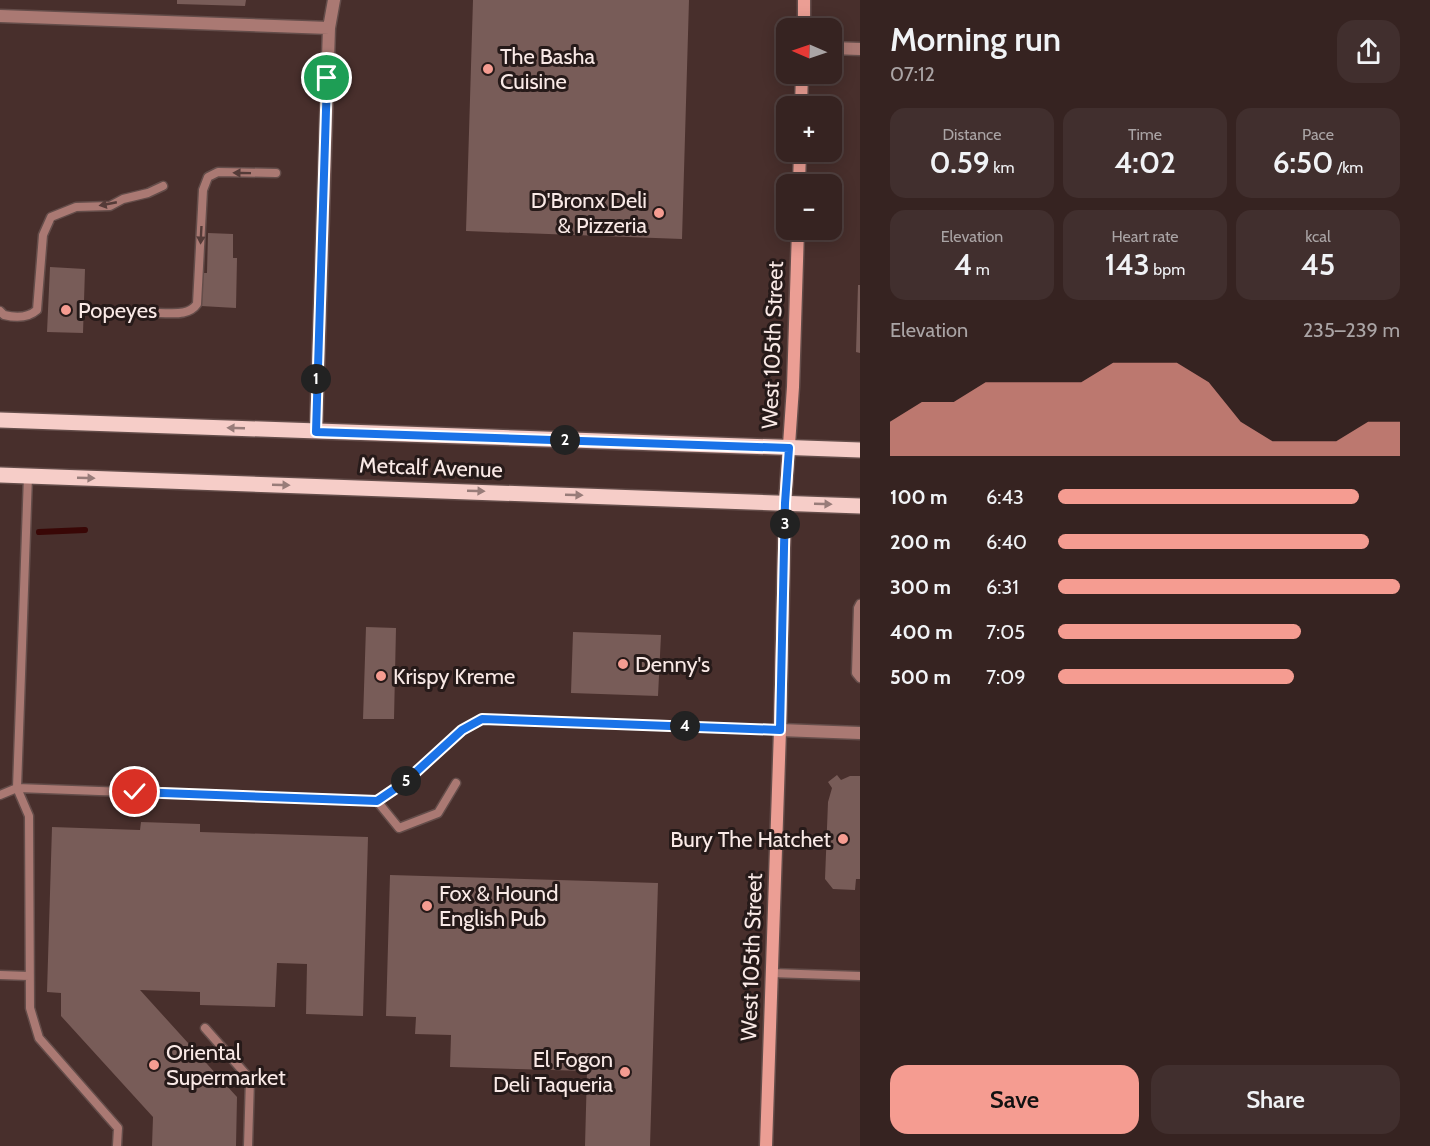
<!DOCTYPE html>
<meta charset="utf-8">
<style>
:root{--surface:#362321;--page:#412f2e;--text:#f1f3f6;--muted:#aaa4a5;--line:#50403f;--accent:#f59c91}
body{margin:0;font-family:Cabin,sans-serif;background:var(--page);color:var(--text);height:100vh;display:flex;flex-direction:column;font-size:22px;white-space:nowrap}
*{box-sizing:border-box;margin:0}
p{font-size:20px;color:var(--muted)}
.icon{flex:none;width:33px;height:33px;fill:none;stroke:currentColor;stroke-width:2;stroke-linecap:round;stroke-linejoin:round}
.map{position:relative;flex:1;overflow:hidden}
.panel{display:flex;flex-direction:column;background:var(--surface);width:570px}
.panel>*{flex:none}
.needle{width:39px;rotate:272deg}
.tools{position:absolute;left:776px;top:18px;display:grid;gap:12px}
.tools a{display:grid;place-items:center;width:66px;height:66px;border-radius:12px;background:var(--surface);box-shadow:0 3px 15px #0003,0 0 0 2px var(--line);font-size:30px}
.pin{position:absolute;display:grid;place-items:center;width:51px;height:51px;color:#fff;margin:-26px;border:3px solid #fff;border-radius:50%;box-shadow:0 2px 6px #0007}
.km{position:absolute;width:30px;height:30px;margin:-15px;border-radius:50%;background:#222;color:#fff;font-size:16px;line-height:30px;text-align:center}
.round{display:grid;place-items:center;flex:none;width:63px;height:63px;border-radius:18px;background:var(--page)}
.head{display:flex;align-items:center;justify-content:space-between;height:102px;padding:0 30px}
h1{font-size:33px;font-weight:600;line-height:45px}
.metrics{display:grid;grid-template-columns:repeat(3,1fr);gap:9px;height:102px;padding:6px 30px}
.metrics div{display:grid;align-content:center;border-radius:15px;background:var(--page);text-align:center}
.metrics b{font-size:30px;font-weight:600}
.metrics small{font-size:16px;font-weight:400}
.metrics p{font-size:16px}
.chart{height:168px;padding:12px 30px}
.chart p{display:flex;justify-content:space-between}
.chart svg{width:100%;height:108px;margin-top:6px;fill:var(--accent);opacity:.7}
.action{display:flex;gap:12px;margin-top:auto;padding:12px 30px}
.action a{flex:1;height:69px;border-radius:18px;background:var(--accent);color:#111;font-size:24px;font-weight:600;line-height:69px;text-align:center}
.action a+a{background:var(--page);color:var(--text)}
ul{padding:0 30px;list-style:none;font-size:20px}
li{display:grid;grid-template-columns:96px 72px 1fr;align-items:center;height:45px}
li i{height:15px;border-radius:8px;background:var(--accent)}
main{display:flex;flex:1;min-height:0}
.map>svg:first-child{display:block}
</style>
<main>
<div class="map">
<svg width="860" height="1146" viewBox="0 0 860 1146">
<rect width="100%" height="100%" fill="#482f2c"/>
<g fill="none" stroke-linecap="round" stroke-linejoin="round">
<!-- stream -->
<path stroke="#390706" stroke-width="6" d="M39,532L85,530"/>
</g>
<!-- building -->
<path fill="#785c58" d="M177,0H246L245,6L177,4Z
M473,0H689L682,239L466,231Z
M208,233L233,234V258H237L236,308L201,306L202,273H207Z
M50,267L85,269L83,333L47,332Z
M858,285H860V353L856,352Z
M366,627L396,628L394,719H363Z
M573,632L661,635L658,696L571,693Z
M837,775L841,780L850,776H860V879H856L855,890L833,889L825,879L828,802L832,788L828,782Z
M141,822L200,824V832L368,837L363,1016L306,1014L307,964L277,963L275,1007L200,1005V992L140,990L237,1097L236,1146H152L153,1117L61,1016V993L47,992L52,827L140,830Z
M390,875L658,883L650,1146H585L587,1071L450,1067L451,1035L415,1034L416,1017L386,1016Z"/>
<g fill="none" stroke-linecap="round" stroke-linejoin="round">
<!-- lane casing -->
<g stroke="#644d4a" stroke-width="11">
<path id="lane" d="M0,311L4,315C16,318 28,318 37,310L43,235L51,217L76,207L110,206L123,199L148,193L163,186
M159,313C172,313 189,316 197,304L203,190L208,177L218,172L276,173
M28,476L17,788L29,816L30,1008L39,1038L118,1128L117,1146
M860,604L858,608L856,673L860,678
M0,795L17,788L377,801L405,782L463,730L482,719L780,730
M377,801L399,828L438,813L456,783
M771,973L860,976
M0,975L29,976
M205,1028L250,1079L248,1146"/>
</g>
<!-- street casing -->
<g stroke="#644d4a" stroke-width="15">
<path id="street" d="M0,16L329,28
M831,48L860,49
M316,431L329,28L334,0
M780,730L860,733"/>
</g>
<!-- secondary casing -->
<g stroke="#644d4a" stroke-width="15">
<path id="secondary" d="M804,28V0
M801,106L802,74
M799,184L800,152
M766,1146L780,730L785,503L793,387L798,230"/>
</g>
<!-- primary casing -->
<g stroke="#644d4a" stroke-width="18">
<path id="primary" d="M0,420L860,450
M0,475L860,506"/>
</g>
<!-- lane -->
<use href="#lane" stroke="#aa7973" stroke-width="8"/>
<!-- street -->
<use href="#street" stroke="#aa7973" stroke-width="12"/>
<!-- secondary -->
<use href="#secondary" stroke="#eb9e94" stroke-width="12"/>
<!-- primary -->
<use href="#primary" stroke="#f6cdc8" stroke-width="15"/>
</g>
<!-- one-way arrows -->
<defs><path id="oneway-solid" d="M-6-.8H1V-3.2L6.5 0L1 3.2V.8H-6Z" transform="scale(1.5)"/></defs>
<g fill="#543b38">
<use href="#oneway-solid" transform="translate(242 173) rotate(-179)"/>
<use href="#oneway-solid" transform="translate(108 204) rotate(169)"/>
<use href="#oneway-solid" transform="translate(201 235) rotate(93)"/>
</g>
<g fill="#987c79">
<use href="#oneway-solid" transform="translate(236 428) rotate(-178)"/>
<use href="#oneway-solid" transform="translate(86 478) rotate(2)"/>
<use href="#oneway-solid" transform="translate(281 485) rotate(2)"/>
<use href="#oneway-solid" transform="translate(476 491) rotate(2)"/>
<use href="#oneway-solid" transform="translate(574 495) rotate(2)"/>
<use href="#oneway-solid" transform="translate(823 504) rotate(2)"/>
</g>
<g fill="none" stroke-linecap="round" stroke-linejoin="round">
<!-- route casing -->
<g stroke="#fff" stroke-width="12">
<path id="route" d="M135,792L377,801L405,782L462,730L482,719L780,730L785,503L789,448L316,432L327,78"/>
</g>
<!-- route -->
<use href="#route" stroke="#1a73e8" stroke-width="8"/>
</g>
<!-- markers -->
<g fill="#f59c91" stroke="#261a19" stroke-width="2">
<circle cx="488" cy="69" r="6"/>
<circle cx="659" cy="213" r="6"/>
<circle cx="66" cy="310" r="6"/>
<circle cx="623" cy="664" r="6"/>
<circle cx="381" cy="676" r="6"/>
<circle cx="843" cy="839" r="6"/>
<circle cx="427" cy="906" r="6"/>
<circle cx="154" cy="1065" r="6"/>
<circle cx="625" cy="1072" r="6"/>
</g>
<g text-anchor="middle" stroke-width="6" stroke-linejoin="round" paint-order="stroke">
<!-- poi labels -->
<g font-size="22" fill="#f9e9e6" stroke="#261a19" text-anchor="start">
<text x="500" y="64">The Basha<tspan x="500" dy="25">Cuisine</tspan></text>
<text x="647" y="208" text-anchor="end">D'Bronx Deli<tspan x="647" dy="25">&amp; Pizzeria</tspan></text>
<text x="78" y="318">Popeyes</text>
<text x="635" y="672">Denny's</text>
<text x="393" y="684">Krispy Kreme</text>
<text x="831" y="847" text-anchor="end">Bury The Hatchet</text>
<text x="439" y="901">Fox &amp; Hound<tspan x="439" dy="25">English Pub</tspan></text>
<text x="166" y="1060">Oriental<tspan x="166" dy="25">Supermarket</tspan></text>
<text x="613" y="1067" text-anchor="end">El Fogon<tspan x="613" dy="25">Deli Taqueria</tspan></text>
</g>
<!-- street labels -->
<g font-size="22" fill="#f9e9e6" stroke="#261a19">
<text transform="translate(772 345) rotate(-88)" y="8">West 105th Street</text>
<text transform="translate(431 467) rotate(2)" y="8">Metcalf Avenue</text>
<text transform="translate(751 957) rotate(-88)" y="8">West 105th Street</text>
</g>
</g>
</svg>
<div class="tools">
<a><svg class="needle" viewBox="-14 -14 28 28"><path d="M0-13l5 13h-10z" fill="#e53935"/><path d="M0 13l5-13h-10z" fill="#aaa4a5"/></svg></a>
<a>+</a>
<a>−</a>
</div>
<div class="pin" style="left:327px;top:78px;background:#1e9e55"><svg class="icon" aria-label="arrive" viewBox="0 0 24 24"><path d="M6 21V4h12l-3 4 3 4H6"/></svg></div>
<div class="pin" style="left:135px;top:792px;background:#d93025"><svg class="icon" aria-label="check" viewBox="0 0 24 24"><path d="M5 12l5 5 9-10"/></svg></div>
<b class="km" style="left:316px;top:379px">1</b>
<b class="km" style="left:565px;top:440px">2</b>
<b class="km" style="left:785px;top:524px">3</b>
<b class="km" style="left:685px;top:726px">4</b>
<b class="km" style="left:406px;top:781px">5</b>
</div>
<section class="panel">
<div class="head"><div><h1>Morning run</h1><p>07:12</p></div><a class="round"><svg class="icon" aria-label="share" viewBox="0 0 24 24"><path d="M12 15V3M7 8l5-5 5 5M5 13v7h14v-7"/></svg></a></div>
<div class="metrics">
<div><p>Distance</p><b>0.59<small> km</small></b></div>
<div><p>Time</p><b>4:02</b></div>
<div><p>Pace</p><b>6:50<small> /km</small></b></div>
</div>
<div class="metrics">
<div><p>Elevation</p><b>4<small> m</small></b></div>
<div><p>Heart rate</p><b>143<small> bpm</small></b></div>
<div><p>kcal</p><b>45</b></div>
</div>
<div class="chart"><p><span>Elevation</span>235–239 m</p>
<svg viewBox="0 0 160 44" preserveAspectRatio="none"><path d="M0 44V30L10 22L20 22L30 14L40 14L50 14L60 14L70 6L80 6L90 6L100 14L110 30L120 38L130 38L140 38L150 30L160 30V44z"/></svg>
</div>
<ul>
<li><b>100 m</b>6:43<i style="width:88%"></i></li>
<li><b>200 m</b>6:40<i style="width:91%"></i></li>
<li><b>300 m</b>6:31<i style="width:100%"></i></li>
<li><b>400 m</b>7:05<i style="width:71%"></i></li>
<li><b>500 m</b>7:09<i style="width:69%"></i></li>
</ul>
<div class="action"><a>Save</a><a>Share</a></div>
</section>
</main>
